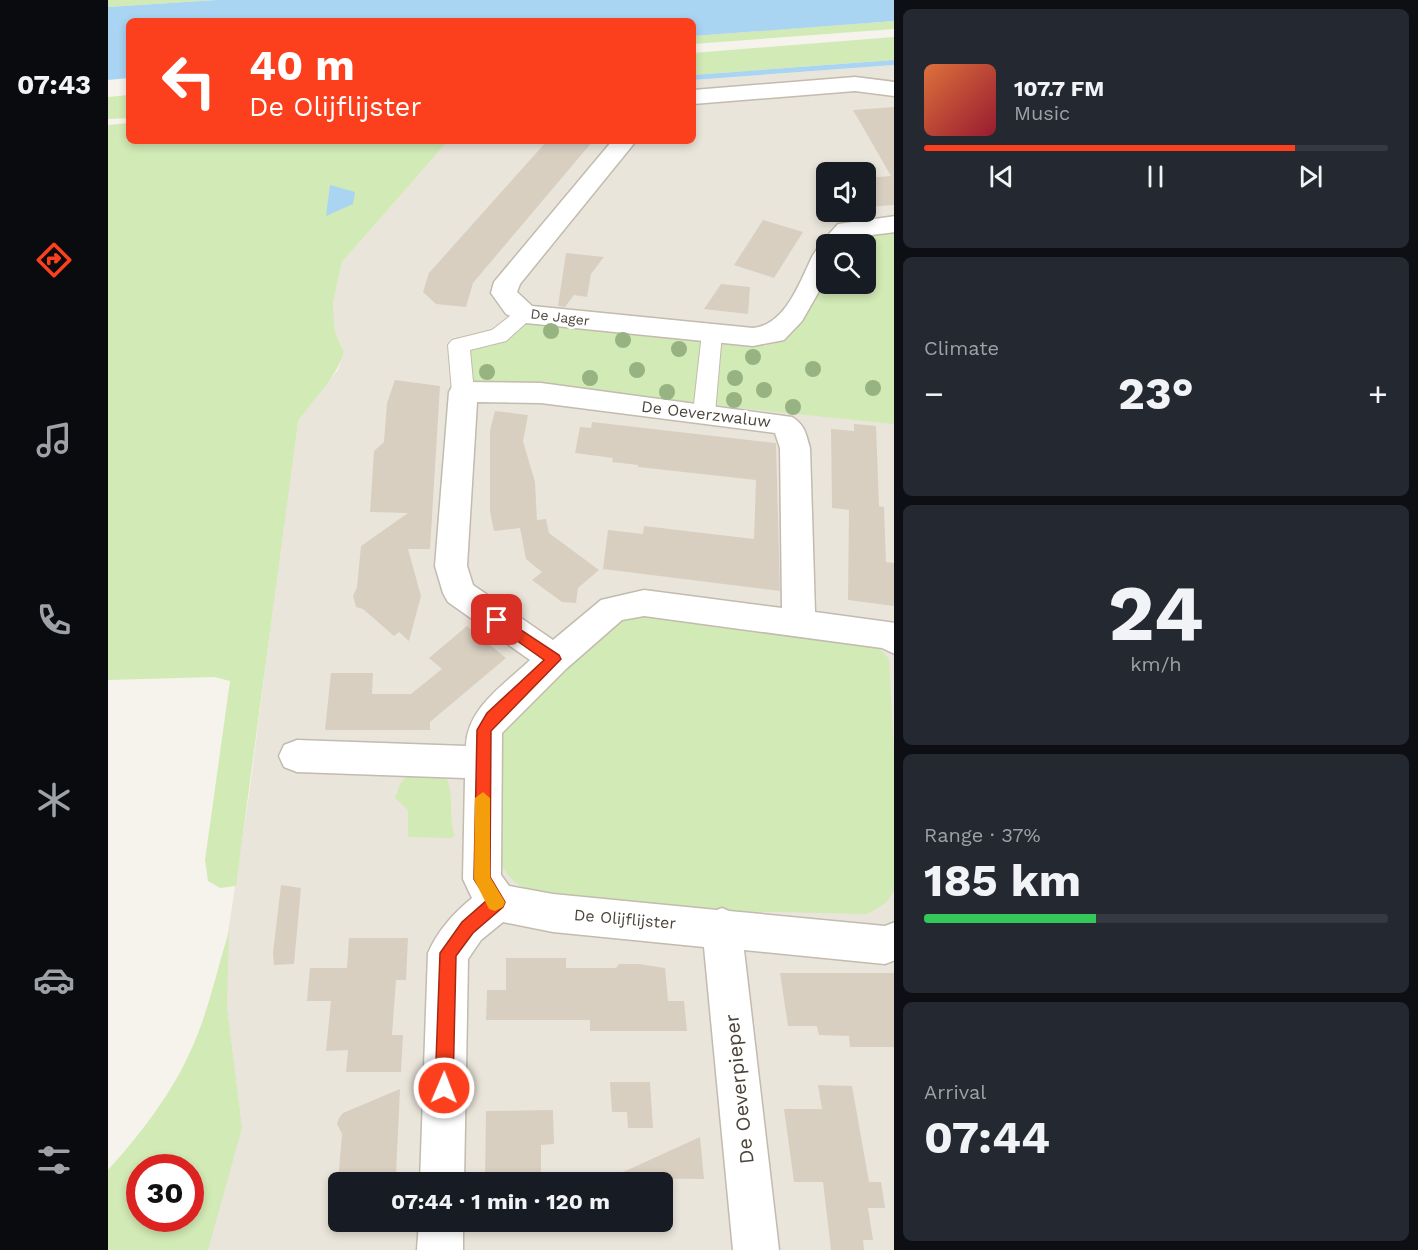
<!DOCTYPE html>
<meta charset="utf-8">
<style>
:root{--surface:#171b24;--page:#242831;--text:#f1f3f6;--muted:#9ea1a6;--line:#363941;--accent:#fc3f1d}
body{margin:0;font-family:"Work Sans",sans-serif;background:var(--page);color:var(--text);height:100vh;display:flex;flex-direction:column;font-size:22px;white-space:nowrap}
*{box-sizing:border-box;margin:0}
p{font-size:20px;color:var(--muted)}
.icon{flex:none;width:33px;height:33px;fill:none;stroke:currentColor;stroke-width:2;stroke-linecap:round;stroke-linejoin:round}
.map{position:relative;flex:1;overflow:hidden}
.panel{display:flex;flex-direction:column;gap:9px;padding:9px;background:#0d0f14;width:524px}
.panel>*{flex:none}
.banner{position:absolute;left:18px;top:18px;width:570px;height:126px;border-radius:9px;box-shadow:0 3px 9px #0003;background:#fc3f1d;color:#fff;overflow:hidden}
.controls{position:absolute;left:708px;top:162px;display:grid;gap:12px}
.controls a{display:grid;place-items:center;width:60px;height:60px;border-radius:9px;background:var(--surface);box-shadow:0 3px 9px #0003;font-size:30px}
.speed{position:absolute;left:18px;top:1154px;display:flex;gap:12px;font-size:30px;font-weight:700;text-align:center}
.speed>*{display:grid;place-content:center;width:78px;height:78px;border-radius:50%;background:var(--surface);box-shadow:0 3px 9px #0003;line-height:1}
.speed .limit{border:9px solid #d22;background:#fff;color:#111}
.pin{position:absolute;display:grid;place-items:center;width:51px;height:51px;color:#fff;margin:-26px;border-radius:12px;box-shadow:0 3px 9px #0006}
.me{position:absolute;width:66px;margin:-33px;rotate:1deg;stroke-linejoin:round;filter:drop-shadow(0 0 4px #0008)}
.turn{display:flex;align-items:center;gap:21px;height:126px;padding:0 24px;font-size:27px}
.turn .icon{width:78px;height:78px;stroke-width:2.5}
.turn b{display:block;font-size:42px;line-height:51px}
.big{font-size:45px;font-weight:700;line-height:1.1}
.panel .tile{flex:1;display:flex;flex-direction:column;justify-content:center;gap:9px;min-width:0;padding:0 21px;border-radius:9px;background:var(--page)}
.panel .dial{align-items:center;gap:0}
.dial b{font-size:78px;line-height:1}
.song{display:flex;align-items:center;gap:18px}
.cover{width:72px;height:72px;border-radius:9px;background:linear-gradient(135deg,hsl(20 70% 55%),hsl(350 70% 35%))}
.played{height:6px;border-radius:3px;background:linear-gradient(90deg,var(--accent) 80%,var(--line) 80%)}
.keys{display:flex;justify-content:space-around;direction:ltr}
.heat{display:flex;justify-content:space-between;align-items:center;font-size:33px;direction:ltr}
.charge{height:9px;border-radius:4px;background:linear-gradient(90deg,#34c759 37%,var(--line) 0)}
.trip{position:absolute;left:220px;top:1172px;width:345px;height:60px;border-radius:9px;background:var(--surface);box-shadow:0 3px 9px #0003;font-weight:700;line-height:60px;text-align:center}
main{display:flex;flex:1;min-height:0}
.dock{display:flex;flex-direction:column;width:108px;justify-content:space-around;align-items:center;background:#090b0e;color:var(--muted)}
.dock .icon{width:42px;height:42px}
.dock .on{color:var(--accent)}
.dock b{font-size:27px;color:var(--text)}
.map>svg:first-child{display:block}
.residential{fill:#eae5da;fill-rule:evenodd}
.green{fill:#d2eab5;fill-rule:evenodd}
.water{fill:#a9d4f2}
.building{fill:#d8cfc1}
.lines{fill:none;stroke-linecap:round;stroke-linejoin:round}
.pedestrian-casing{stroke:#c2bbae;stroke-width:2}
.minor-casing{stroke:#c2bbae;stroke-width:3}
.pedestrian{fill:#fff;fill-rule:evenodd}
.minor{fill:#fff;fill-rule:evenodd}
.tree{fill:#97b381}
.route{fill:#fc3f1d;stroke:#a42913;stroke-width:1.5}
.slow{fill:#f59e0b}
.labels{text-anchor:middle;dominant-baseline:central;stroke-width:5;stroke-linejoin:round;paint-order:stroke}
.far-street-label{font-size:14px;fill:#4b4439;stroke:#fff}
.street-label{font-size:16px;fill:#4b4439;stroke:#fff}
.near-street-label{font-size:20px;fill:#4b4439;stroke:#fff}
</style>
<main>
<nav class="dock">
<b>07:43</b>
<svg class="icon on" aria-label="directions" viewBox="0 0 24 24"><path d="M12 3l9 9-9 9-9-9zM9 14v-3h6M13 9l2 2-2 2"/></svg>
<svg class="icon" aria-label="music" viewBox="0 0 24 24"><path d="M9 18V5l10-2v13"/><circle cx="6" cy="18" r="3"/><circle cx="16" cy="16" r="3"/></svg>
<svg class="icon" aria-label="phone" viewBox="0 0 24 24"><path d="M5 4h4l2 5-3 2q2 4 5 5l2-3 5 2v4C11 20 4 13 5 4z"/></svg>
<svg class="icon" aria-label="climate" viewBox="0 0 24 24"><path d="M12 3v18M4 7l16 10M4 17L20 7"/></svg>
<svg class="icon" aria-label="car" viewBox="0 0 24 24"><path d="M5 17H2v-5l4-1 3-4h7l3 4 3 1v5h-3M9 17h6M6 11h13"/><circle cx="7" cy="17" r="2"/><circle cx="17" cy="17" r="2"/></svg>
<svg class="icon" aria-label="filters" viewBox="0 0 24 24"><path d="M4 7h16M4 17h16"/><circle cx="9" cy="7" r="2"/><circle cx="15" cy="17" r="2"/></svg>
</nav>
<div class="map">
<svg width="787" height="1250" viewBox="0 0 787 1250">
<rect width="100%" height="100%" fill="#f6f3ec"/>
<path class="residential" d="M 786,65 L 786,1250 L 90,1250 L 111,992 L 142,788 L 179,497 L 190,422 L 204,400 L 230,370 L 236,352 L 227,332 L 225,303 L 234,262 L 340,141 L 585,141 L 585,80 ZM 718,172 L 758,172 L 758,212 L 718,212 ZM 718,244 L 758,244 L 758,284 L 718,284 ZM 231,1182 L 555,1182 L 555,1221 L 231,1221 Z"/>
<path class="green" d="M 0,0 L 109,0 L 0,7 Z
M 786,21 L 786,29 L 585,44 L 585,36 Z
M 786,37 L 786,60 L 585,75 L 585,53 Z
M 21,95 L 21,118 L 0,119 L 0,97 Z
M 21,123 L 21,141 L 340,141 L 234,262 L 225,303 L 227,332 L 236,352 C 228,379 205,398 190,422 L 128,886 L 112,888 L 100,881 L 97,860 L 122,681 L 106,677 L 0,680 L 0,125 Z
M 786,229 L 786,424 L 427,387 L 362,387 L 359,351 L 384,346 L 419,322 L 657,346 L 674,341 L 684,333 L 718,274 L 718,284 L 758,284 L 758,244 L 737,244 C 749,231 770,232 786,229 Z
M 528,615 L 770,647 L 781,659 L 787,771 L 786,891 L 778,903 L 759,914 L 612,911 L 424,893 C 413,887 402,880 396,869 C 382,841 393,758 394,724 L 513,620 Z
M 300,774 L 338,776 C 346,796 341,815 346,835 L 344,838 L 300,837 L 300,810 L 287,798 L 292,784 Z
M 121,931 L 119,1008 L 134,1128 L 100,1250 L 0,1250 L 0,1170 C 32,1135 64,1093 83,1050 C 100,1013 109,970 121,931 ZM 32,1167 L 82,1167 L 82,1218 L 32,1218 Z"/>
<path class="water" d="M 109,0 L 786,0 L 787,21 L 585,36 L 585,21 L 21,21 L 21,78 L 0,80 L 0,7 Z
M 786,60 L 786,65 L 585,80 L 585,75 Z
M 222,185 L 247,192 L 245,204 L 218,216 Z"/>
<path class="building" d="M 786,107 L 786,205 L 758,207 L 758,178 L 783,176 L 745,110 Z
M 485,141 L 365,283 L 358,307 L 328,304 L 315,292 L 321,273 L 438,142 Z
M 655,220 L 695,232 L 666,278 L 626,265 Z
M 458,253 L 496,257 L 483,274 L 479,297 L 466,295 L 457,307 L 450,306 Z
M 613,284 L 642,287 L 640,314 L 596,309 Z
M 287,380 L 332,386 L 322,549 L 300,549 L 313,596 L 301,641 L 291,632 L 286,636 L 255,609 L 248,607 L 245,596 L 249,587 L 253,546 L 300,513 L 262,512 L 266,451 L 276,442 L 279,403 Z
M 387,411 L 420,415 L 415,441 L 427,482 L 429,520 L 438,519 L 441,533 L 491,570 L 470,588 L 468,603 L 454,602 L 424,580 L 434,572 L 418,559 L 412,528 L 386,531 L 382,512 L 382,430 Z
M 484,422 L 668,443 L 672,591 L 495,569 L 500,530 L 535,534 L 536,526 L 646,539 L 648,480 L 530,467 L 530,465 L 504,462 L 505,458 L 467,453 L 472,427 L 483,428 Z
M 746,424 L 768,426 L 771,506 L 776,507 L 778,562 L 786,563 L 786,606 L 740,600 L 741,510 L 724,508 L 723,429 L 746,431 Z
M 359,626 L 398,658 L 322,722 L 322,730 L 217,730 L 223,673 L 265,673 L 264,694 L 303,694 L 334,669 L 321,658 Z
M 173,885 L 193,888 L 186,964 L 166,965 L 165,953 Z
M 241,938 L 300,938 L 298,980 L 288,980 L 284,1035 L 295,1035 L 293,1072 L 238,1072 L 240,1050 L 218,1051 L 223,1001 L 199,1001 L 202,968 L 239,968 Z
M 398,958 L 458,958 L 458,968 L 508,968 L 511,964 L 531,964 L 557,968 L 560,1001 L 576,1001 L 579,1031 L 482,1031 L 482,1020 L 378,1020 L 379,990 L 398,990 Z
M 672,973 L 786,973 L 786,1047 L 742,1047 L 741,1036 L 711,1035 L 709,1026 L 680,1026 Z
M 502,1082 L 542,1082 L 545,1128 L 520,1128 L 519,1112 L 504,1112 Z
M 710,1085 L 744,1086 L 761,1182 L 773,1182 L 777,1208 L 760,1208 L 765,1240 L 755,1240 L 756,1250 L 723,1250 L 715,1182 L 686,1182 L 676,1109 L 714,1109 Z
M 292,1089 L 288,1174 L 266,1174 L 265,1182 L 230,1182 L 234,1134 L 229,1124 L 231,1118 L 235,1113 Z
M 445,1110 L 446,1144 L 433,1145 L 433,1179 L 377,1180 L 378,1111 Z
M 592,1137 L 596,1179 L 502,1178 Z"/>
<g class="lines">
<g class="pedestrian-casing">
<path id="pedestrian" d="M 418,307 L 425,309 L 428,314 L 398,341 L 362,350 L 366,392 L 363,397 L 355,400 L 347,397 L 344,392 L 340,345 L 344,340 L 384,330 L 411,309 Z
M 604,326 L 611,328 L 614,333 L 607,413 L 604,419 L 596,421 L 588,419 L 585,413 L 594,333 L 597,328 Z"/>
</g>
<g class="minor-casing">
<path id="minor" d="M 747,77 L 787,82 L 787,96 L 747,91 L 585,104 L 585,90 Z
M 504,141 L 528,141 L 412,284 L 409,292 L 424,306 L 645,328 C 678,325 692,281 705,255 L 709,249 L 715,248 L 712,244 L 730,224 L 787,216 L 787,232 L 747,237 L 739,244 L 718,244 L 718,279 L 694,321 L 676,340 L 645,346 L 418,323 L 398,314 L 383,293 L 386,282 Z
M 355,382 L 433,383 L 684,417 C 697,425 698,434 702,448 L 707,612 L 787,623 L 787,654 L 774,648 L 536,616 L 514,620 L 458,669 L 394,733 L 393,875 L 401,886 L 445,894 L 609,910 L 614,908 L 621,911 L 777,926 L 787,922 L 787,960 L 777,964 L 636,950 L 671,1250 L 625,1250 L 596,947 L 445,932 L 395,922 L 373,940 L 360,959 L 356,1182 L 312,1182 L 320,953 C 330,930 345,914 364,898 L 355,879 L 357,778 L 189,772 L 176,767 L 171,756 L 176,745 L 189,740 L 358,746 C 359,708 396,685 422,660 L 340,602 L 335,593 L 327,566 L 341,392 L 345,385 ZM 369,402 L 433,403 L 667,433 L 672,448 L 674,608 L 536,590 L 493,600 L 445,640 L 365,585 L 359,566 Z
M 311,1221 L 355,1221 L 355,1250 L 309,1250 Z"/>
</g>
<use href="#pedestrian" class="pedestrian"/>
<use href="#minor" class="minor"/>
</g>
<g class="tree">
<circle cx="443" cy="331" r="8"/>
<circle cx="515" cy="340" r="8"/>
<circle cx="571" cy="349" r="8"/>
<circle cx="645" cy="357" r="8"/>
<circle cx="705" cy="369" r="8"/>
<circle cx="529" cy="370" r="8"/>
<circle cx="379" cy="372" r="8"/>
<circle cx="482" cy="378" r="8"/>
<circle cx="627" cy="378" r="8"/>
<circle cx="765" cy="388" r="8"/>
<circle cx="656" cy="390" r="8"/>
<circle cx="559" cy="392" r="8"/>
<circle cx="626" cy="400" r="8"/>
<circle cx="685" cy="407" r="8"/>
</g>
<path class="route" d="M 389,614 L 451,655 L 453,659 L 383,731 L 382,877 L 397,902 L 395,907 L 365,933 L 348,956 L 345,1088 L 342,1094 L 336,1096 L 330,1094 L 327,1088 L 332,953 L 354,922 L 379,900 L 366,879 L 369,730 L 379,713 L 436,660 L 384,623 L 382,620 Z"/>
<path class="slow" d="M 375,792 L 382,798 L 382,877 L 397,902 L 395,907 L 387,911 L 381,909 L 366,879 L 367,798 Z"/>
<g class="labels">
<g class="far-street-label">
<text transform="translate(452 317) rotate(7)">De Jager</text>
</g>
<g class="street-label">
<text transform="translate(598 414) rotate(7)">De Oeverzwaluw</text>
<text transform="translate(517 919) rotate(5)">De Olijflijster</text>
</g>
<g class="near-street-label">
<text transform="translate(631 1089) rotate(-96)">De Oeverpieper</text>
</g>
</g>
</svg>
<div class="controls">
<a><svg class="icon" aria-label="sound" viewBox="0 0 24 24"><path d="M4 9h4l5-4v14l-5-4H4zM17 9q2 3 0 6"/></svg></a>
<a><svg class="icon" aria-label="search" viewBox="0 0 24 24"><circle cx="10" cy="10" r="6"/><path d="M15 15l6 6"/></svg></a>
</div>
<div class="speed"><div class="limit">30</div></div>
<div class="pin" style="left:389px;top:620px;background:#d93025"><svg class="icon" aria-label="arrive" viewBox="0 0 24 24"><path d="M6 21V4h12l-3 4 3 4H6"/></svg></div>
<svg class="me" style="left:336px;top:1088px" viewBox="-20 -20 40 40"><circle r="17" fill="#fc3f1d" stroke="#fff" stroke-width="3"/><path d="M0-11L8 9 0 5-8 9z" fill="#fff"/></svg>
<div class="trip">07:44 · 1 min · 120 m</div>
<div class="banner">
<div class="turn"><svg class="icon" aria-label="left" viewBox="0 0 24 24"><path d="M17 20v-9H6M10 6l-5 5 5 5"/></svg><div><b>40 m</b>De Olijflijster</div></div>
</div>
</div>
<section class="panel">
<div class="tile">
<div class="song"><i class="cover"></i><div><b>107.7 FM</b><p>Music</p></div></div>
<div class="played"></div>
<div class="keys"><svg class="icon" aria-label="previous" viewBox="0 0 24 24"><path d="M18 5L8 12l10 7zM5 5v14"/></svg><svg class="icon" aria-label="pause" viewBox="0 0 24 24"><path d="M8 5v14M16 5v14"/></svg><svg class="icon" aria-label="next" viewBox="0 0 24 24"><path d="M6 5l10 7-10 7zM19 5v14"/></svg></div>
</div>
<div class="tile"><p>Climate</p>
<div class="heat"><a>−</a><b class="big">23°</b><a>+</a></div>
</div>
<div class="tile dial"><b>24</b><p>km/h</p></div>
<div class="tile"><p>Range · 37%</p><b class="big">185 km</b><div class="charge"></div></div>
<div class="tile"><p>Arrival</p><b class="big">07:44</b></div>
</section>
</main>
